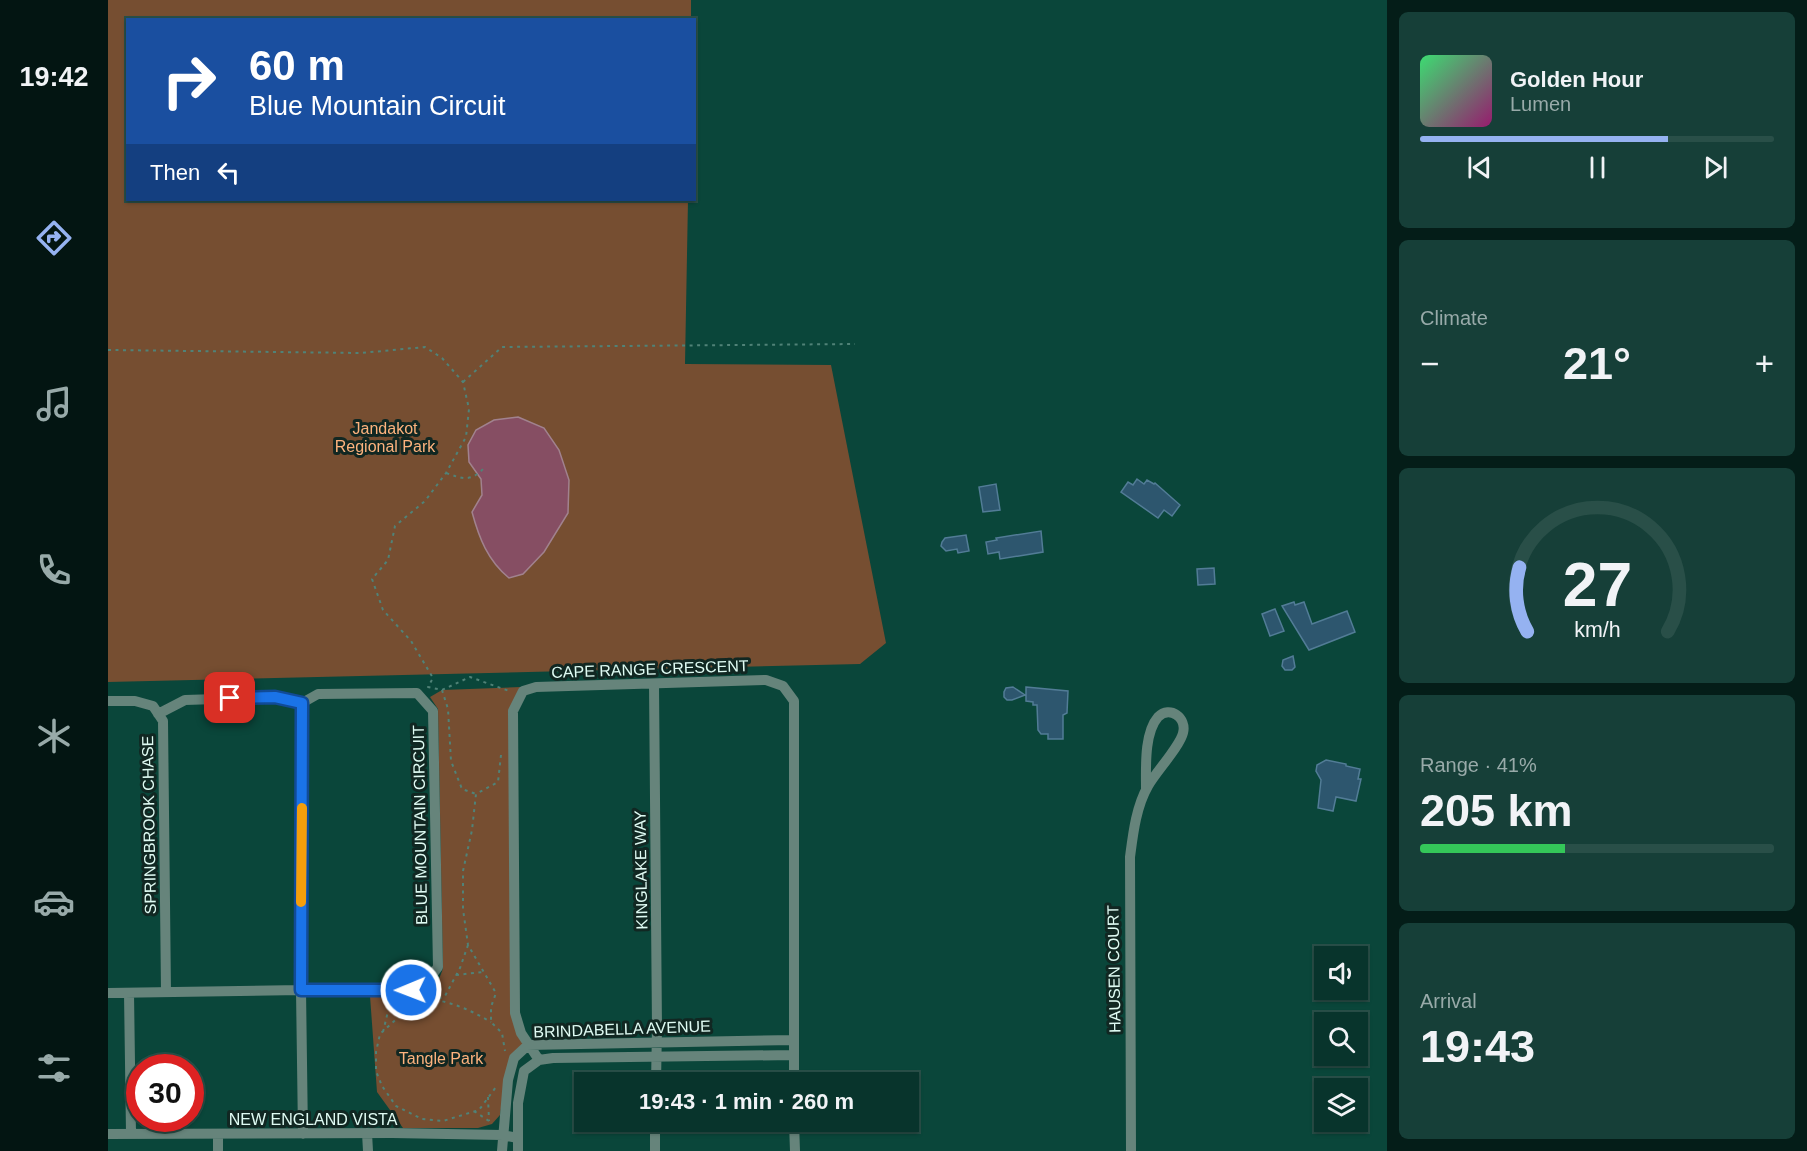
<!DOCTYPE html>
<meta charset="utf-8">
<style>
:root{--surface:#08342c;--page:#163f38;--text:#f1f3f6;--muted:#98aaa9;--line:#294f48;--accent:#95b2f1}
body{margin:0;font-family:Helvetica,sans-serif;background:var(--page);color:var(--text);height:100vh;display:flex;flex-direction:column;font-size:22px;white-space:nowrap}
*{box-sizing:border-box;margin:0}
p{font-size:20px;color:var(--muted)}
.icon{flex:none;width:33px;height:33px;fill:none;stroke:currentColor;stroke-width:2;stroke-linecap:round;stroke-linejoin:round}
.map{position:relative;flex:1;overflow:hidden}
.side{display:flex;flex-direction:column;gap:12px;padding:12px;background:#041d18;width:420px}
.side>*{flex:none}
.guide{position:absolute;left:18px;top:18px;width:570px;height:183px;border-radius:0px;box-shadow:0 2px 4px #0004,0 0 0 2px var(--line);background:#1a4fa0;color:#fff;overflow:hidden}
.controls{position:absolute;left:1206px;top:946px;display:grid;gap:12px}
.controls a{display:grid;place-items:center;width:54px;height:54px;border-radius:0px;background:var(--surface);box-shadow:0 2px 4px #0004,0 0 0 2px var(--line);font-size:30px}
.speed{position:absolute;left:18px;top:1054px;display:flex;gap:12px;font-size:30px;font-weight:700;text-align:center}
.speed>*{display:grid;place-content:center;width:78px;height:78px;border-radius:50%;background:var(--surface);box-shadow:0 2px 4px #0004,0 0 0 2px var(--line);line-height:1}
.speed .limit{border:9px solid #d22;background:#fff;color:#111}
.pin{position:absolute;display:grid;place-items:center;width:51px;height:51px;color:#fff;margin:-26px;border-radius:12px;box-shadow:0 3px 9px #0006}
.me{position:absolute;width:66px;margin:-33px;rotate:269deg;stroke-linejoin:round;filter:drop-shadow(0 0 4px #0008)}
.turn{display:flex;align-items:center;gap:21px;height:126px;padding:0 24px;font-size:27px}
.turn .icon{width:78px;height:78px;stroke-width:2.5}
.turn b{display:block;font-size:42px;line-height:51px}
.then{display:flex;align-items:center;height:57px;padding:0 24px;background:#0003;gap:12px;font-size:22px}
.big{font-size:45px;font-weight:700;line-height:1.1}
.side .tile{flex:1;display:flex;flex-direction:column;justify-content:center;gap:9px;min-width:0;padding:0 21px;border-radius:9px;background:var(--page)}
.side .dial{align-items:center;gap:0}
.dial svg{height:156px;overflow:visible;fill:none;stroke:var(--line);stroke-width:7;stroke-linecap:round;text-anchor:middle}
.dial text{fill:var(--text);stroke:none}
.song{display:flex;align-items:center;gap:18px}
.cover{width:72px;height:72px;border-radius:9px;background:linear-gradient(135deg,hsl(140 70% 55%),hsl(320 70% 35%))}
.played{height:6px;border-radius:3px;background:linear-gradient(90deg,var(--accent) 70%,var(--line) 70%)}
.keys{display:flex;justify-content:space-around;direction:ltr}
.heat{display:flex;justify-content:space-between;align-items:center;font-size:33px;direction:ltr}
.charge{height:9px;border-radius:4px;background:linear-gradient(90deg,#34c759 41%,var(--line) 0)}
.trip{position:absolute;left:466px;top:1072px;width:345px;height:60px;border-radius:0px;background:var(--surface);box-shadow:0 2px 4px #0004,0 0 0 2px var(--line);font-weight:700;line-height:60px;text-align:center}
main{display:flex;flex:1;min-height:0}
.tab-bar{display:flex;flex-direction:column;width:108px;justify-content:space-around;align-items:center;background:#031512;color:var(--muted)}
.tab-bar .icon{width:42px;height:42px}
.tab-bar .current{color:var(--accent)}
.tab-bar b{font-size:27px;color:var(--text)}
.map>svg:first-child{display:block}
.green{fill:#764e31}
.water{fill:#864e63;stroke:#a1828e;stroke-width:1.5}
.building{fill:#2d566e;stroke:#527c96;stroke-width:1.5}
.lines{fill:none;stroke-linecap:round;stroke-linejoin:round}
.path{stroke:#508277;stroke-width:2;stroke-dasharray:3 4.5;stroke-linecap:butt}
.minor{stroke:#66847b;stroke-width:10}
.route-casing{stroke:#114b97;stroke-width:15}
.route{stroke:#1a73e8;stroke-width:10}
.slow{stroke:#f59e0b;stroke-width:10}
.labels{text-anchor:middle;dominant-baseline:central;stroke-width:6;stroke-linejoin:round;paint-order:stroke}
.park-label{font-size:16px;fill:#fdb37e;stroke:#112722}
.street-label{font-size:16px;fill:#dffbf3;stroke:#112722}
</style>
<main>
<nav class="tab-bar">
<b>19:42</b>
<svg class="icon current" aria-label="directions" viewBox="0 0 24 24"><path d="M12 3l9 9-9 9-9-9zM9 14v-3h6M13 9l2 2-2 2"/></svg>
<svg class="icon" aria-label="music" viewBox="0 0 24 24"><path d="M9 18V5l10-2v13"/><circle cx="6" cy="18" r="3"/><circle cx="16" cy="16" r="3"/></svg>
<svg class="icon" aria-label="phone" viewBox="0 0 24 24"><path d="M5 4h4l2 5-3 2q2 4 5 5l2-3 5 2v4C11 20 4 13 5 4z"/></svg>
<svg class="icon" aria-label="climate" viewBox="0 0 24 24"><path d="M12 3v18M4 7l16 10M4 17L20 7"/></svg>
<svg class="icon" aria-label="car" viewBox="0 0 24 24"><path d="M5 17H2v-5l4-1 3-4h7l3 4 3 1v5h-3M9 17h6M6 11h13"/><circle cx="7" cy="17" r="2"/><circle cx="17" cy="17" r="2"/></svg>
<svg class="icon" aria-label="filters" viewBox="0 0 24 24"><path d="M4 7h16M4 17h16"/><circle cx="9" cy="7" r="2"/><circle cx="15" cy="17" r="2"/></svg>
</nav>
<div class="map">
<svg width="1279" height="1151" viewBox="0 0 1279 1151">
<rect width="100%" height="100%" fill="#0a463a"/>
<path class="green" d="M 0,0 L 583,0 L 583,20 L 20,20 L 20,200 L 580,200 L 577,364 L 723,365 L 778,643 L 752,664 L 0,682 Z
M 413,687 L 402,710 L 404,1015 L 416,1044 L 397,1081 L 392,1115 L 384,1124 L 370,1128 L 295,1128 L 269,1092 L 262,996 C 276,995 314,998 324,989 C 329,984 333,975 335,968 L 330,709 L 322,697 L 334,690 Z"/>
<path class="water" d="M 410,417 L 436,428 L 451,450 L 461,480 L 460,513 L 436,552 L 415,574 L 401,578 C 380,561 371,538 364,512 L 374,495 L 373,479 L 361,462 L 360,445 L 368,430 L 386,420 Z"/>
<path class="building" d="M 1029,479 L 1036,484 L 1039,480 L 1046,484 L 1047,483 L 1072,505 L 1064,516 L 1056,510 L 1050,518 L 1013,492 L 1020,482 L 1025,485 Z
M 888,484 L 892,510 L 875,512 L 871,487 Z
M 933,531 L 935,552 L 892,559 L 891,552 L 880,554 L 878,542 L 889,540 L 888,538 Z
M 858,535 L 861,551 L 850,553 L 849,549 L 838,551 L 833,546 L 834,542 L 837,538 Z
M 1106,568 L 1107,584 L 1090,585 L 1089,569 Z
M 1186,602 L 1187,605 L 1196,602 L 1204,624 L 1239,611 L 1247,632 L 1201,650 L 1174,606 Z
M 1167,609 L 1176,631 L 1162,636 L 1154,614 Z
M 1185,656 L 1187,667 L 1184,670 L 1177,670 L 1174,666 L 1175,660 Z
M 905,687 L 917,695 L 904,700 L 899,700 L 896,697 L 896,692 L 898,688 Z
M 918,687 L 960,691 L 959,713 L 955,715 L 955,739 L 940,739 L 940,734 L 933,734 L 930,730 L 929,705 L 925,705 L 925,702 L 918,701 Z
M 1218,760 L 1238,764 L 1238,766 L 1252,769 L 1250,779 L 1253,779 L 1248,801 L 1228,797 L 1225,811 L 1210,808 L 1213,780 L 1208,771 L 1209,765 Z"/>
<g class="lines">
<path class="path" d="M 0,350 L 253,353 L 317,347 L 334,358 L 355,382 L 361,409 L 358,437 L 338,473 L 317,501 L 287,526 L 280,560 L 264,579 L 275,610 L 303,641 L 325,678 L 320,687 L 334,690 L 362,677 L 401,691 L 401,693
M 355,382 L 394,347 L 747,344
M 338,473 C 355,479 363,482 376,468
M 334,690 L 340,709 L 343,761 L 354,789 L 368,794
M 393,755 L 390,782 L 368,794 L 364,830 L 355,871 L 355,909 L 360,945 L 388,993 L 383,1007 L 383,1022 L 394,1033 L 397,1051
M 360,945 L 352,968 L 337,996 L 295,1013 L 272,1034 L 268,1052 L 268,1071 L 274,1086 L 288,1106 L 314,1119 L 335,1121 L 371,1110 L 388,1087
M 348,975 L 375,972
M 327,1000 C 347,1003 366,1012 383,1022
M 283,1004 L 295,1013
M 275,1032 L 282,1003
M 380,1097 L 381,1121
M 366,1111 L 381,1121"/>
<path class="minor" d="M 546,684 L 549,1028 L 548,1083
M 0,701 L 27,701 L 45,706 L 55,721 L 58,992
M 50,714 L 77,700 L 167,697 L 194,703
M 0,993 L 193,990 L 303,990 L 319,982 L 330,967 L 325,711 L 309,693 L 210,694 L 194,703 L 193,990 L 195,1134
M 21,993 L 23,1133
M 431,1060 L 413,1033 L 407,1013 L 405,711 L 415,691 L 428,687 L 658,680 L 675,686 L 686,701 L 686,1083
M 686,1122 L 687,1151
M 259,1133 L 260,1151
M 0,1134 L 284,1133 L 394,1135 L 410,1138
M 110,1134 L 110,1151
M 394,1151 L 400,1080 L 406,1058 L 420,1045 L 686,1040
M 410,1151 L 410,1103 L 416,1071 L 431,1060 L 445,1058 L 685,1055
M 547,1151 L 547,1122
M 1023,1151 L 1022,857 C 1025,834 1028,807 1040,786 C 1048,772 1072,746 1075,733 C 1079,718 1062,705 1050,717 C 1036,733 1038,768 1038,789"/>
</g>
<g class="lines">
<g class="route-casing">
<path id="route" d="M 122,698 L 167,697 L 194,703 L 193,990 L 303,990"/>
</g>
<use href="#route" class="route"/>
<path class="slow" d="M 193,902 L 194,808"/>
</g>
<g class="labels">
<g class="park-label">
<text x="277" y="428">Jandakot<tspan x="277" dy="18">Regional Park</tspan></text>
<text x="333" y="1058">Tangle Park</text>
</g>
<g class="street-label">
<text transform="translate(542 669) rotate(-2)">CAPE RANGE CRESCENT</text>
<text transform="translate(41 825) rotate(-91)">SPRINGBROOK CHASE</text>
<text transform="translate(312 825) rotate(-91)">BLUE MOUNTAIN CIRCUIT</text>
<text transform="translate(533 870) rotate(-91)">KINGLAKE WAY</text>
<text transform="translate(1006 969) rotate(-91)">HAUSEN COURT</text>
<text transform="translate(514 1029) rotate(-2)">BRINDABELLA AVENUE</text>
<text x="205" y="1119">NEW ENGLAND VISTA</text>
</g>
</g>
</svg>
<div class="controls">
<a><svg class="icon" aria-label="sound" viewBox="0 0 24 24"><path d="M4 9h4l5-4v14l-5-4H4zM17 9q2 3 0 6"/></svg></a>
<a><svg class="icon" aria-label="search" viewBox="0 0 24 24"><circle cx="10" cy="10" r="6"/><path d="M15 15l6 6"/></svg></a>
<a><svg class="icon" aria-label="layers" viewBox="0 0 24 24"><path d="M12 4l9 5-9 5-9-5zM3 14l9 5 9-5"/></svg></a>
</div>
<div class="speed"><div class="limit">30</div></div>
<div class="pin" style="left:122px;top:698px;background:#d93025"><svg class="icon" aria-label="arrive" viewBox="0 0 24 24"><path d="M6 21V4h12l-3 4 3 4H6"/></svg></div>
<svg class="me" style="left:303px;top:990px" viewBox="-20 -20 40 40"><circle r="17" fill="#1a73e8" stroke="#fff" stroke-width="3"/><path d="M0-11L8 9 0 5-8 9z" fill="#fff"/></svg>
<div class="trip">19:43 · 1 min · 260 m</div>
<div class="guide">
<div class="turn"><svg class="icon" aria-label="right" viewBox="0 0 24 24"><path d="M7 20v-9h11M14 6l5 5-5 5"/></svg><div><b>60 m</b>Blue Mountain Circuit</div></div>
<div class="then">Then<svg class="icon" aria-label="left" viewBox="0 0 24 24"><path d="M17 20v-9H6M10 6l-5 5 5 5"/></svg></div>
</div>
</div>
<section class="side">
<div class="tile">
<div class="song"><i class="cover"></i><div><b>Golden Hour</b><p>Lumen</p></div></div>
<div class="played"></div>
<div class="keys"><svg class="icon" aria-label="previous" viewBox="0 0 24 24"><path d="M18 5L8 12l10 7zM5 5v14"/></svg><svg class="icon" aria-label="pause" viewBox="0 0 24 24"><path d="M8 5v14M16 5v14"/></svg><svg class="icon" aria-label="next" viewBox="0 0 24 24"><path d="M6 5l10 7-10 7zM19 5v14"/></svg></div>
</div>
<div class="tile"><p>Climate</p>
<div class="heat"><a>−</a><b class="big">21°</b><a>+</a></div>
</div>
<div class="tile dial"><svg viewBox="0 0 100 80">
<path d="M14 69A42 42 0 1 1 86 69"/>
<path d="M14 69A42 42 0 0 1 10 36" stroke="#95b2f1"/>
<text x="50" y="56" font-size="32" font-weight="700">27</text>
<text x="50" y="72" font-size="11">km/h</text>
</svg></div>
<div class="tile"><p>Range · 41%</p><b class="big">205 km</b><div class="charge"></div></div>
<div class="tile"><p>Arrival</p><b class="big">19:43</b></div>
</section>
</main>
